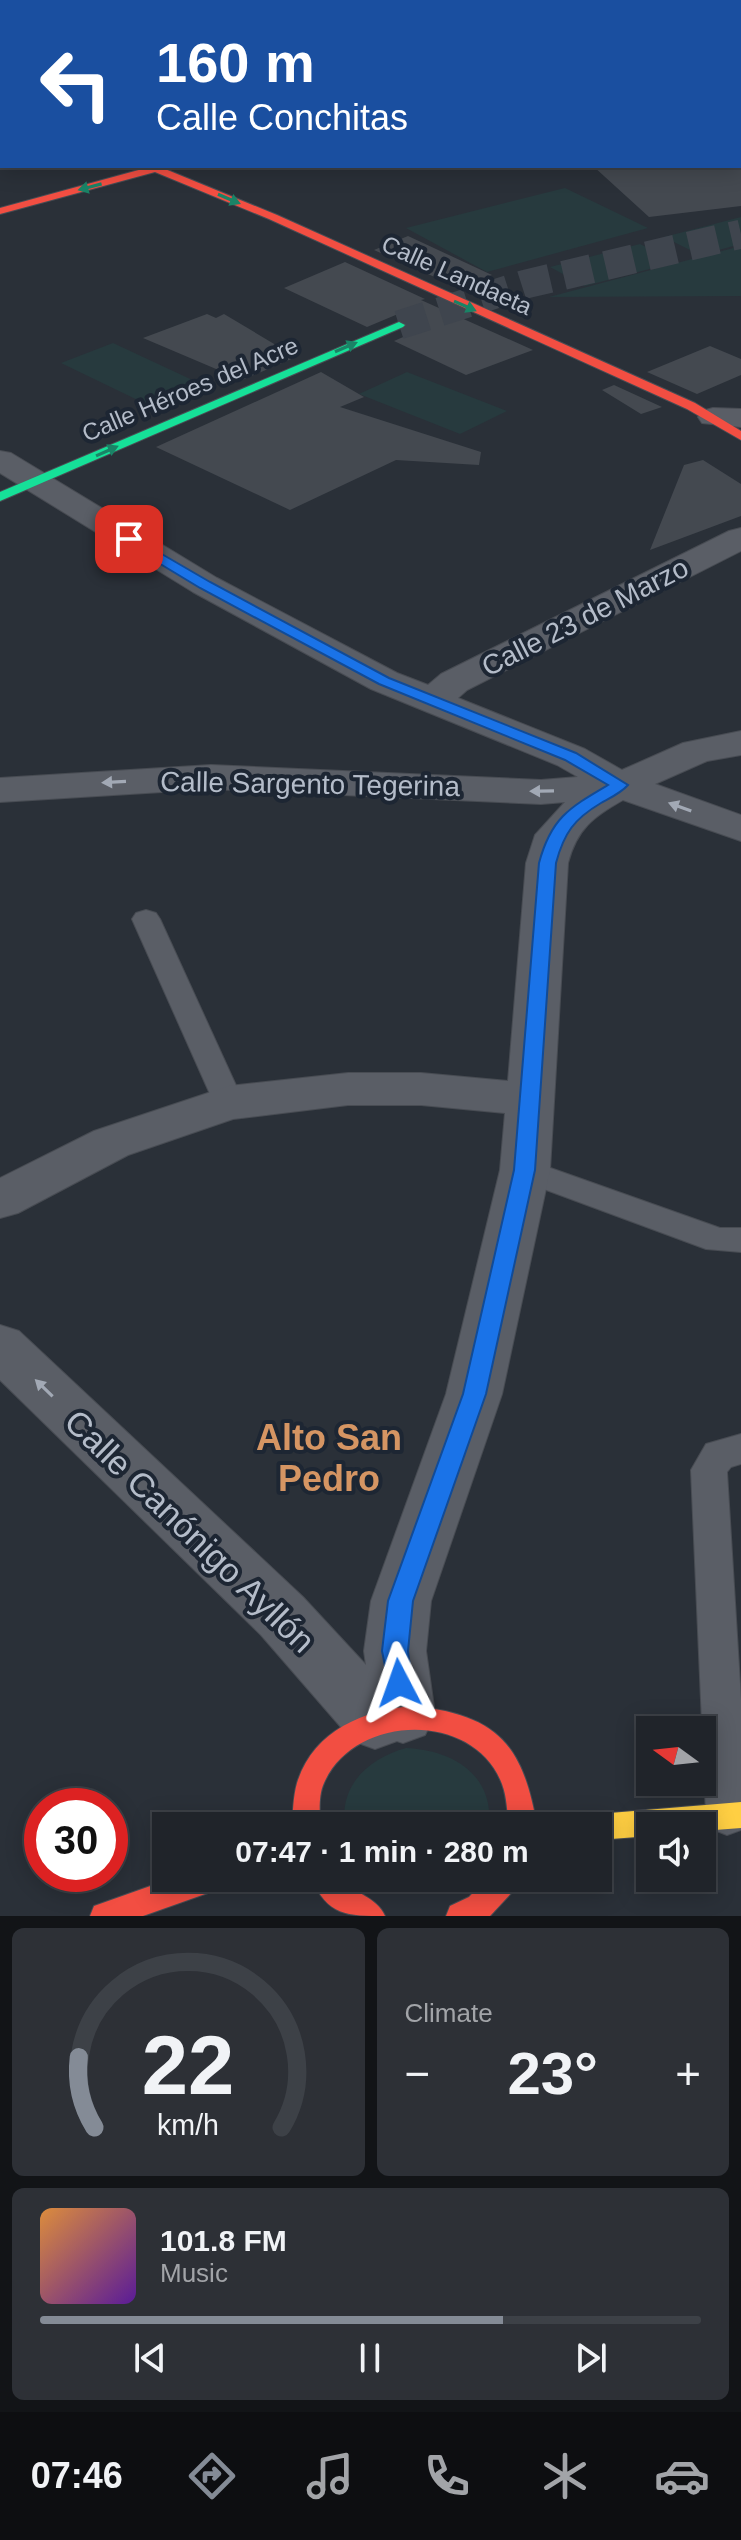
<!DOCTYPE html>
<meta charset="utf-8">
<style>
:root{--surface:#20242a;--page:#2d3036;--text:#f1f3f6;--muted:#a2a4a8;--line:#3d4147;--accent:#848b96}
body{margin:0;font-family:Arial,sans-serif;background:var(--page);color:var(--text);height:100vh;display:flex;flex-direction:column;font-size:30px;white-space:nowrap}
*{box-sizing:border-box;margin:0}
p{font-size:26px;color:var(--muted)}
.icon{flex:none;width:44px;height:44px;fill:none;stroke:currentColor;stroke-width:2;stroke-linecap:round;stroke-linejoin:round}
.map{position:relative;height:1916px;overflow:hidden}
.panel{display:flex;flex-direction:column;gap:12px;padding:12px;background:#121417;flex:1}
.panel>*{flex:none}
.top-card{position:absolute;left:0px;top:0px;width:742px;height:168px;box-shadow:0 4px 20px #0003,0 0 0 2px var(--line);background:#1a4fa0;color:#fff;overflow:hidden}
.needle{width:52px;rotate:285deg}
.tools{position:absolute;left:636px;top:1716px;display:grid;gap:16px}
.tools a{display:grid;place-items:center;width:80px;height:80px;border-radius:0px;background:var(--surface);box-shadow:0 4px 20px #0003,0 0 0 2px var(--line);font-size:40px}
.speed{position:absolute;left:24px;top:1788px;display:flex;gap:16px;font-size:40px;font-weight:700;text-align:center}
.speed>*{display:grid;place-content:center;width:104px;height:104px;border-radius:50%;background:var(--surface);box-shadow:0 4px 20px #0003,0 0 0 2px var(--line);line-height:1}
.speed .limit{border:12px solid #d22;background:#fff;color:#111}
.pin{position:absolute;display:grid;place-items:center;width:68px;height:68px;color:#fff;margin:-34px;border-radius:16px;box-shadow:0 4px 12px #0006}
.me{position:absolute;width:88px;margin:-44px;rotate:356deg;stroke-linejoin:round;filter:drop-shadow(0 0 6px #0008)}
.turn{display:flex;align-items:center;gap:28px;height:168px;padding:0 24px;font-size:36px}
.turn .icon{width:104px;height:104px;stroke-width:2.5}
.turn b{display:block;font-size:56px;line-height:68px}
.big{font-size:60px;font-weight:700;line-height:1.1}
.panel .tile{flex:1;display:flex;flex-direction:column;justify-content:center;gap:12px;min-width:0;padding:0 28px;border-radius:12px;background:var(--page)}
.panel .dial{align-items:center;gap:0}
.dial svg{height:208px;overflow:visible;fill:none;stroke:var(--line);stroke-width:7;stroke-linecap:round;text-anchor:middle}
.dial text{fill:var(--text);stroke:none}
.song{display:flex;align-items:center;gap:24px}
.cover{width:96px;height:96px;border-radius:12px;background:linear-gradient(135deg,hsl(30 70% 55%),hsl(270 70% 35%))}
.played{height:8px;border-radius:4px;background:linear-gradient(90deg,var(--accent) 70%,var(--line) 70%)}
.keys{display:flex;justify-content:space-around;direction:ltr}
.heat{display:flex;justify-content:space-between;align-items:center;font-size:44px;direction:ltr}
.panel .tiles{flex:1;display:grid;gap:12px;grid-template-columns:1fr 1fr}
.tile:last-child{grid-column:span 2}
.trip{position:absolute;left:152px;top:1812px;width:460px;height:80px;border-radius:0px;background:var(--surface);box-shadow:0 4px 20px #0003,0 0 0 2px var(--line);font-weight:700;line-height:80px;text-align:center}
.dock{display:flex;height:128px;justify-content:space-around;align-items:center;background:#0d0e11;color:var(--muted)}
.dock .icon{width:56px;height:56px}
.dock .active{color:var(--accent)}
.dock b{font-size:36px;color:var(--text)}
.map>svg:first-child{display:block}
.green{fill:#273a3e}
.building{fill:#444950}
.lines{fill:none;stroke-linecap:round;stroke-linejoin:round}
.secondary-tunnel{stroke:#3f454e;stroke-width:29;stroke-dasharray:29 14;stroke-linecap:butt}
.lane-casing{stroke:#484c53;stroke-width:2}
.street-casing{stroke:#484c53;stroke-width:2}
.fast-casing{stroke:#484c53;stroke-width:2}
.slow-casing{stroke:#484c53;stroke-width:2}
.jam-casing{stroke:#484c53;stroke-width:2}
.lane{fill:#5a5e66;fill-rule:evenodd}
.street{fill:#5a5e66;fill-rule:evenodd}
.fast{fill:#16e098;fill-rule:evenodd}
.slow{fill:#ffcf43;fill-rule:evenodd}
.jam{fill:#f24e42;fill-rule:evenodd}
.oneway{fill:#1a8366}
.oneway2{fill:#a2a9b5}
.route{fill:#1a73e8;stroke:#114b97;stroke-width:2}
.labels{text-anchor:middle;dominant-baseline:central;stroke-width:8;stroke-linejoin:round;paint-order:stroke}
.far-street-label{font-size:24px;fill:#b4bcc9;stroke:#1d2633}
.street-label{font-size:28px;fill:#b4bcc9;stroke:#1d2633}
.near-street-label{font-size:34px;fill:#b4bcc9;stroke:#1d2633}
.near-neighbourhood-label{font-size:36px;font-weight:bold;fill:#d59563;stroke:#1d2633}
</style>
<div class="map">
<svg width="741" height="1916" viewBox="0 0 741 1916">
<rect width="100%" height="100%" fill="#2a3038"/>
<path class="green" d="M 565,188 L 648,228 L 487,272 L 406,228 Z
M 741,217 L 741,244 L 700,255 L 664,237 Z
M 640,244 L 676,262 L 585,286 L 550,267 Z
M 741,246 L 741,296 L 549,297 Z
M 113,343 L 201,384 L 148,405 L 61,363 Z
M 407,372 L 507,411 L 460,434 L 359,394 Z
M 406,1748 C 452,1750 494,1774 489,1826 L 345,1826 C 339,1784 370,1758 406,1748 Z"/>
<path class="building" d="M 593,166 L 741,166 L 741,206 L 649,217 Z
M 408,236 L 492,275 L 457,287 L 374,250 Z
M 345,262 L 425,299 L 421,300 L 533,350 L 466,375 L 394,341 L 410,334 L 416,327 L 410,316 L 398,314 L 367,327 L 284,288 Z
M 207,314 L 216,318 L 224,314 L 296,357 L 242,380 L 143,338 Z
M 710,346 L 741,359 L 741,375 L 697,394 L 647,372 Z
M 321,372 L 364,397 L 340,407 L 481,452 L 479,465 L 396,460 L 290,510 L 156,447 Z
M 614,385 L 662,407 L 641,414 L 602,390 Z
M 703,460 L 741,484 L 741,516 L 650,550 L 684,465 Z"/>
<g class="lines">
<path class="secondary-tunnel" d="M 399,325 L 526,284 L 741,234"/>
<g class="lane-casing">
<path id="lane" d="M 146,910 L 156,913 L 160,919 L 244,1103 L 240,1110 L 229,1114 L 218,1110 L 214,1103 L 132,919 L 136,913 Z
M 525,1159 L 720,1228 L 741,1228 L 741,1252 L 706,1249 L 514,1178 L 509,1170 L 514,1162 Z
M 741,1434 L 741,1464 L 731,1467 L 727,1472 L 741,1700 L 741,1830 L 727,1835 L 712,1829 L 706,1815 L 691,1470 L 706,1444 Z"/>
</g>
<g class="street-casing">
<path id="street" d="M 740,94 L 741,94 L 741,108 L 740,108 Z
M 713,408 L 741,409 L 741,427 L 702,423 L 698,417 L 702,411 Z
M 0,451 L 11,453 L 217,578 L 397,673 L 428,685 L 441,674 L 729,531 L 741,528 L 741,551 L 467,690 L 458,698 L 585,749 L 622,770 L 683,743 L 741,731 L 741,755 L 707,761 L 655,784 L 741,815 L 741,841 L 623,800 C 593,817 577,829 568,863 L 550,1170 L 502,1394 L 431,1601 L 426,1651 L 435,1714 L 425,1735 L 403,1743 L 397,1741 L 375,1749 L 353,1741 L 261,1635 L 0,1380 L 0,1325 L 19,1331 L 303,1597 L 366,1665 L 364,1651 L 371,1601 L 446,1394 L 500,1170 L 505,1113 L 421,1105 L 348,1105 L 233,1119 L 128,1155 L 18,1213 L 0,1218 L 0,1178 L 94,1131 L 229,1086 L 348,1073 L 421,1073 L 508,1081 L 526,863 L 535,835 L 565,802 L 541,804 L 211,789 L 0,802 L 0,778 L 211,765 L 541,780 L 578,777 L 557,765 L 371,689 L 193,592 L 0,473 Z"/>
</g>
<g class="fast-casing">
<path id="fast" d="M 399,322 L 405,325 L 403,327 L 0,501 L 0,492 Z"/>
</g>
<g class="slow-casing">
<path id="slow" d="M 130,0 L 149,0 L 129,2 Z
M 0,123 L 2,124 L 2,130 L 0,129 Z
M 741,1802 L 741,1828 L 702,1831 L 702,1826 L 650,1826 L 650,1836 L 598,1840 L 598,1826 L 585,1826 L 588,1818 L 598,1814 Z"/>
</g>
<g class="jam-casing">
<path id="jam" d="M 475,0 L 486,0 L 488,2 L 477,2 Z
M 0,22 L 2,22 L 2,26 L 0,26 Z
M 740,37 L 741,37 L 741,43 L 740,43 Z
M 144,166 L 170,166 L 165,169 L 277,215 L 695,403 L 741,431 L 741,440 L 687,409 L 269,219 L 155,172 L 0,214 L 0,208 L 146,168 Z
M 413,1706 C 498,1715 523,1745 537,1826 L 509,1826 C 507,1812 507,1797 502,1784 C 474,1710 354,1714 324,1783 C 318,1796 320,1813 320,1826 L 292,1826 C 293,1812 293,1797 297,1783 C 313,1731 363,1710 413,1706 Z
M 173,1878 L 226,1878 L 222,1888 L 143,1916 L 90,1916 L 94,1906 Z
M 311,1878 L 342,1878 C 354,1894 377,1897 385,1916 C 347,1916 328,1916 311,1878 Z
M 487,1878 L 520,1878 L 516,1888 L 490,1916 L 446,1916 L 450,1906 L 469,1897 Z"/>
</g>
<use href="#lane" class="lane"/>
<use href="#street" class="street"/>
<use href="#fast" class="fast"/>
<use href="#slow" class="slow"/>
<use href="#jam" class="jam"/>
</g>
<defs><path id="oneway-solid" d="M-6-.8H1V-3.2L6.5 0L1 3.2V.8H-6Z" transform="scale(2)"/></defs>
<g class="oneway">
<use href="#oneway-solid" transform="translate(90 187) rotate(165)"/>
<use href="#oneway-solid" transform="translate(229 199) rotate(23)"/>
<use href="#oneway-solid" transform="translate(465 306) rotate(24)"/>
<use href="#oneway-solid" transform="translate(346 347) rotate(-23)"/>
<use href="#oneway-solid" transform="translate(107 451) rotate(-24)"/>
</g>
<g class="oneway2">
<use href="#oneway-solid" transform="translate(114 782) rotate(177)"/>
<use href="#oneway-solid" transform="translate(542 791) rotate(179)"/>
<use href="#oneway-solid" transform="translate(680 807) rotate(-160)"/>
<use href="#oneway-solid" transform="translate(44 1388) rotate(-136)"/>
</g>
<path class="route" d="M 129,535 L 210,582 L 389,678 L 576,753 L 628,785 C 621,793 610,798 601,803 C 574,819 564,833 556,863 L 535,1170 L 486,1394 L 413,1601 L 408,1651 L 412,1683 L 408,1691 L 399,1695 L 390,1691 L 382,1651 L 388,1601 L 463,1394 L 514,1170 L 539,863 C 551,818 569,808 608,785 L 565,760 L 379,684 L 200,588 L 124,542 L 122,539 Z"/>
<g class="labels">
<g class="far-street-label">
<text transform="translate(457 275) rotate(24)">Calle Landaeta</text>
<text transform="translate(190 389) rotate(-23)">Calle Héroes del Acre</text>
</g>
<g class="street-label">
<text transform="translate(585 617) rotate(-27)">Calle 23 de Marzo</text>
<text transform="translate(310 784) rotate(1)">Calle Sargento Tegerina</text>
</g>
<g class="near-street-label">
<text transform="translate(190 1531) rotate(44)">Calle Canónigo Ayllón</text>
</g>
<g class="near-neighbourhood-label">
<text x="329" y="1437">Alto San<tspan x="329" dy="41">Pedro</tspan></text>
</g>
</g>
</svg>
<div class="tools">
<a><svg class="needle" viewBox="-14 -14 28 28"><path d="M0-13l5 13h-10z" fill="#e53935"/><path d="M0 13l5-13h-10z" fill="#a2a4a8"/></svg></a>
<a><svg class="icon" aria-label="sound" viewBox="0 0 24 24"><path d="M4 9h4l5-4v14l-5-4H4zM17 9q2 3 0 6"/></svg></a>
</div>
<div class="speed"><div class="limit">30</div></div>
<div class="pin" style="left:129px;top:539px;background:#d93025"><svg class="icon" aria-label="arrive" viewBox="0 0 24 24"><path d="M6 21V4h12l-3 4 3 4H6"/></svg></div>
<svg class="me" style="left:399px;top:1683px" viewBox="-20 -20 40 40"><path d="M0-17L14 15 0 8-14 15z" fill="#1a73e8" stroke="#fff" stroke-width="4"/></svg>
<div class="trip">07:47 · 1 min · 280 m</div>
<div class="top-card">
<div class="turn"><svg class="icon" aria-label="left" viewBox="0 0 24 24"><path d="M17 20v-9H6M10 6l-5 5 5 5"/></svg><div><b>160 m</b>Calle Conchitas</div></div>
</div>
</div>
<section class="panel">
<div class="tiles">
<div class="tile dial"><svg viewBox="0 0 100 80">
<path d="M14 69A42 42 0 1 1 86 69"/>
<path d="M14 69A42 42 0 0 1 8 42" stroke="#848b96"/>
<text x="50" y="56" font-size="32" font-weight="700">22</text>
<text x="50" y="72" font-size="11">km/h</text>
</svg></div>
<div class="tile"><p>Climate</p>
<div class="heat"><a>−</a><b class="big">23°</b><a>+</a></div>
</div>
<div class="tile">
<div class="song"><i class="cover"></i><div><b>101.8 FM</b><p>Music</p></div></div>
<div class="played"></div>
<div class="keys"><svg class="icon" aria-label="previous" viewBox="0 0 24 24"><path d="M18 5L8 12l10 7zM5 5v14"/></svg><svg class="icon" aria-label="pause" viewBox="0 0 24 24"><path d="M8 5v14M16 5v14"/></svg><svg class="icon" aria-label="next" viewBox="0 0 24 24"><path d="M6 5l10 7-10 7zM19 5v14"/></svg></div>
</div>
</div>
</section>
<nav class="dock">
<b>07:46</b>
<svg class="icon active" aria-label="directions" viewBox="0 0 24 24"><path d="M12 3l9 9-9 9-9-9zM9 14v-3h6M13 9l2 2-2 2"/></svg>
<svg class="icon" aria-label="music" viewBox="0 0 24 24"><path d="M9 18V5l10-2v13"/><circle cx="6" cy="18" r="3"/><circle cx="16" cy="16" r="3"/></svg>
<svg class="icon" aria-label="phone" viewBox="0 0 24 24"><path d="M5 4h4l2 5-3 2q2 4 5 5l2-3 5 2v4C11 20 4 13 5 4z"/></svg>
<svg class="icon" aria-label="climate" viewBox="0 0 24 24"><path d="M12 3v18M4 7l16 10M4 17L20 7"/></svg>
<svg class="icon" aria-label="car" viewBox="0 0 24 24"><path d="M5 17H2v-5l4-1 3-4h7l3 4 3 1v5h-3M9 17h6M6 11h13"/><circle cx="7" cy="17" r="2"/><circle cx="17" cy="17" r="2"/></svg>
</nav>
